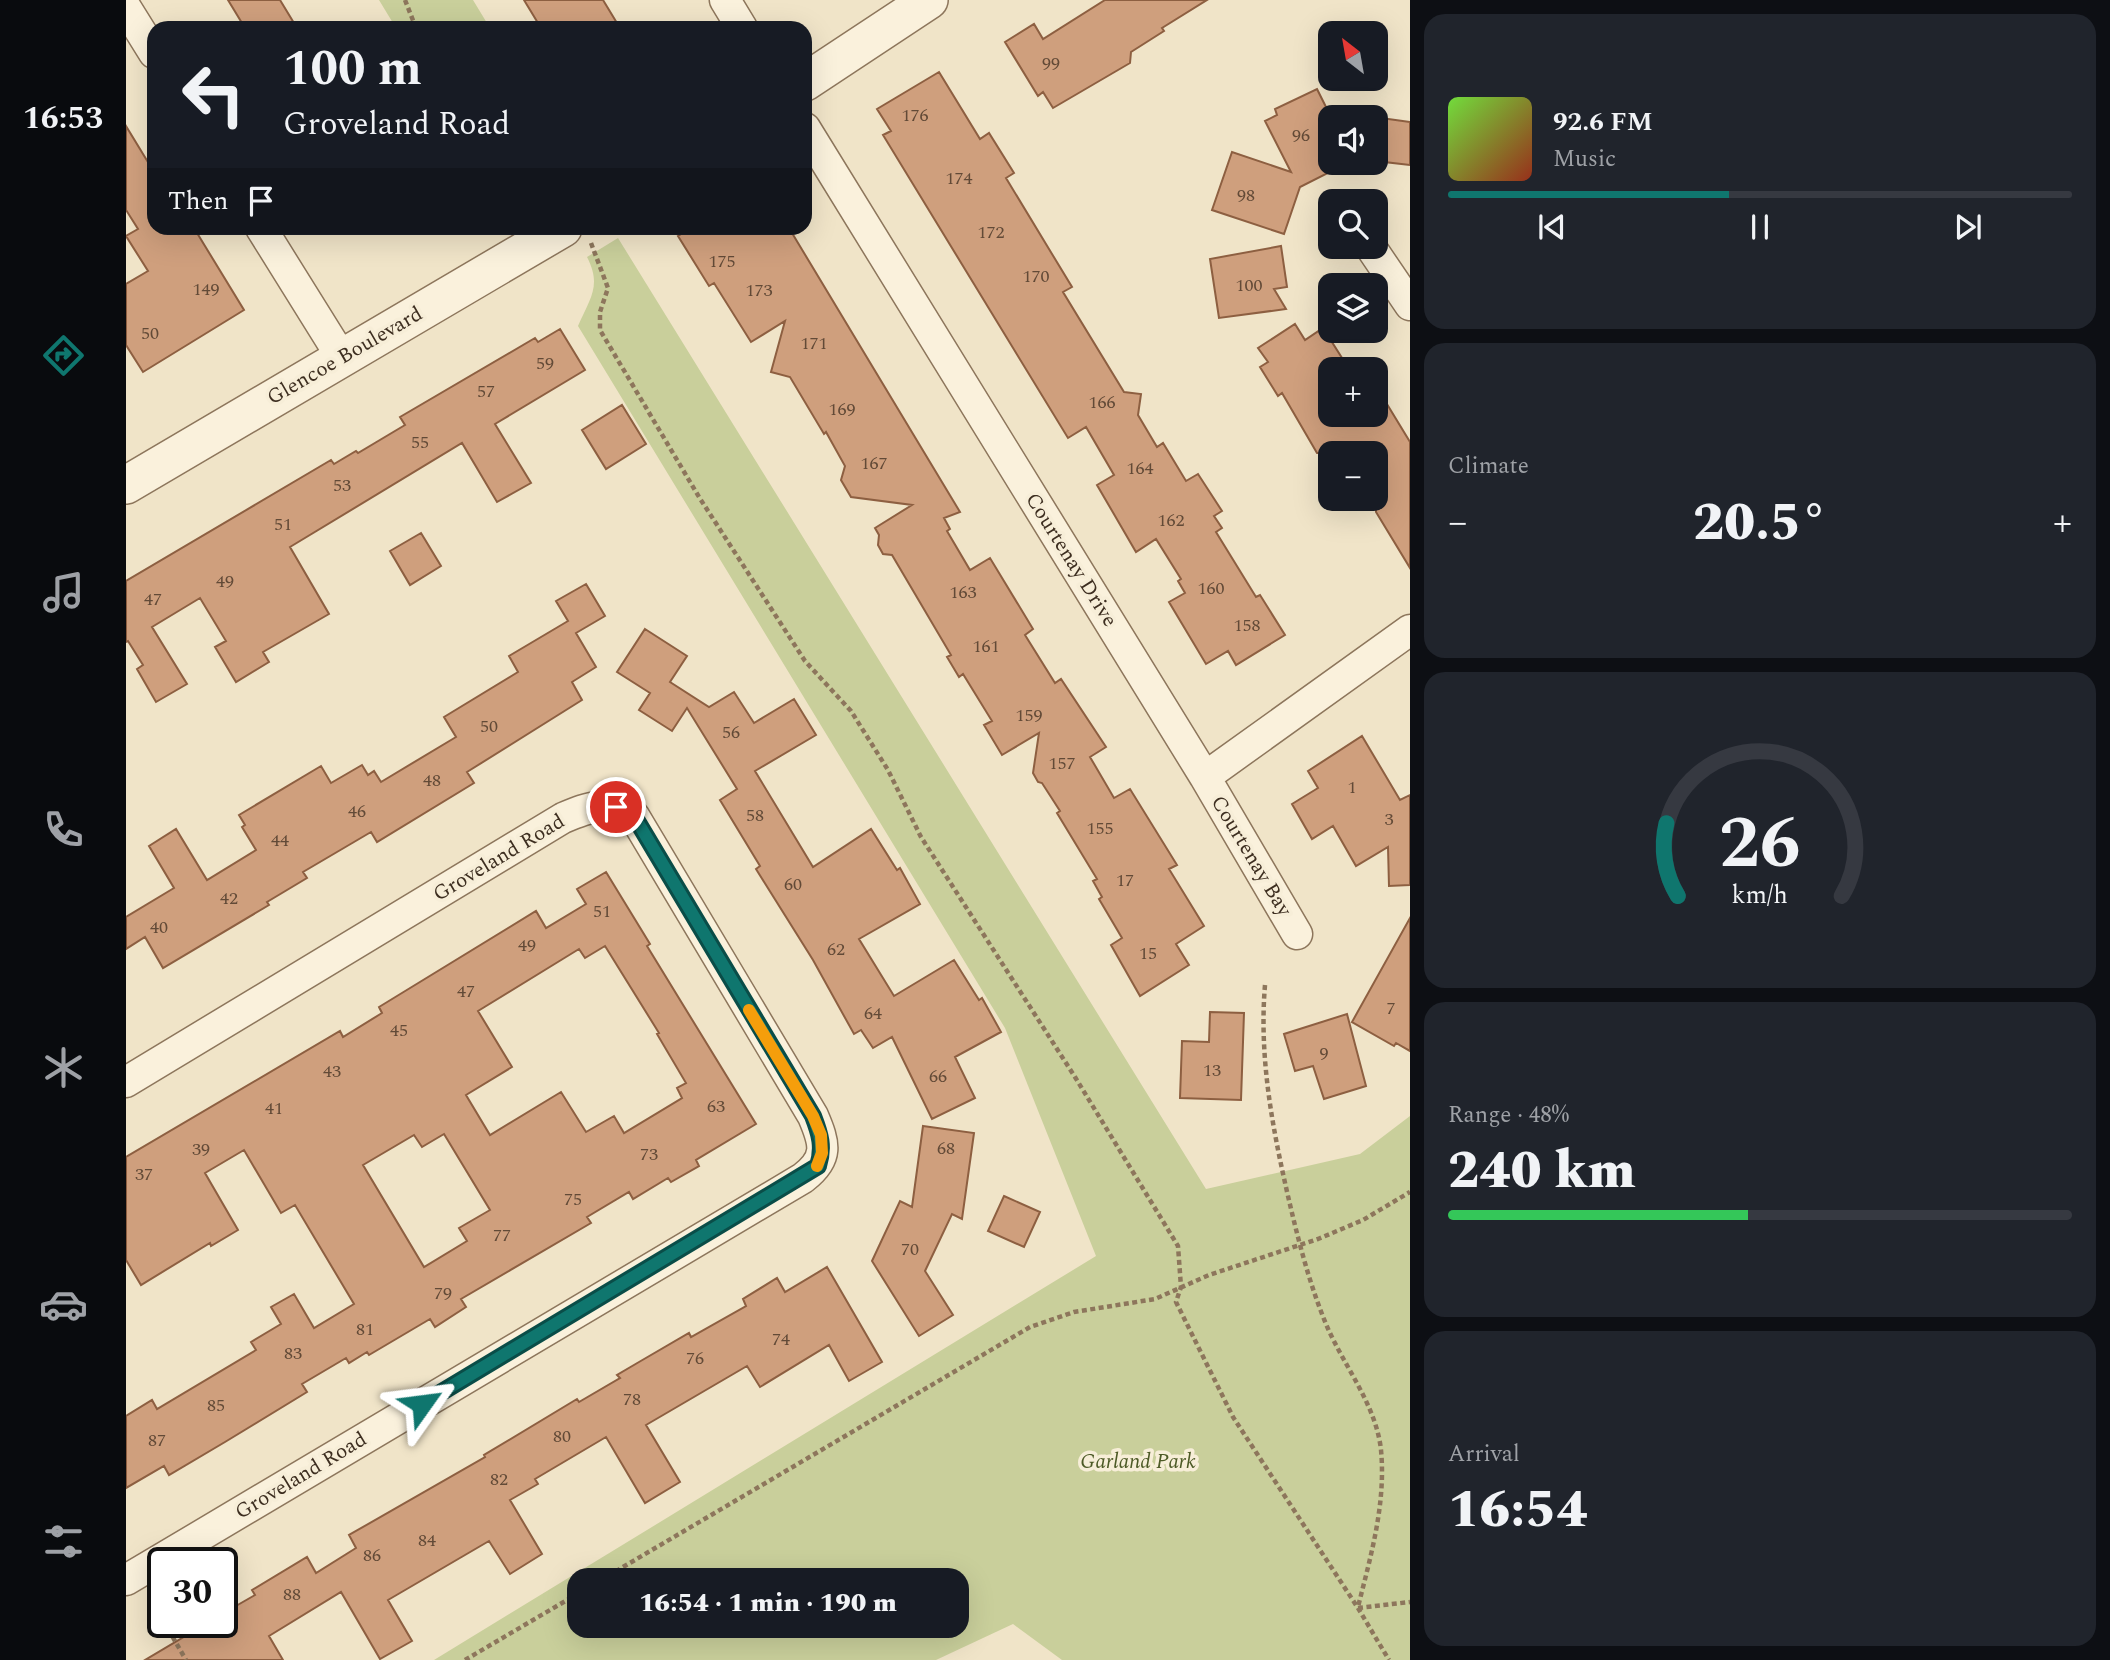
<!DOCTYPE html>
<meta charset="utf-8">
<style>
:root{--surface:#171b24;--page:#20242c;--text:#f1f3f6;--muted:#9ea1a6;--line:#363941;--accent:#0f766e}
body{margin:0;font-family:Spectral,serif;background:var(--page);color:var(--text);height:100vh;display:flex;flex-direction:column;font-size:26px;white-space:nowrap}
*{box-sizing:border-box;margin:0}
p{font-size:23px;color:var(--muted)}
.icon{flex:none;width:38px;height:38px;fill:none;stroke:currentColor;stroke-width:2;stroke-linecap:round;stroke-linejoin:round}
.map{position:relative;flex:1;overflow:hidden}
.panel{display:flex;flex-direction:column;gap:14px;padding:14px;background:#0d0f14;width:700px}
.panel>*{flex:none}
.hud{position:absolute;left:21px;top:21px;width:665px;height:214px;border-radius:21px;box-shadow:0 7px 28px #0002;background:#171b24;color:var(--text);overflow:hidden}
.needle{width:46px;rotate:329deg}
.buttons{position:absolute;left:1192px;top:21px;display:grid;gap:14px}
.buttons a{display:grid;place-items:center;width:70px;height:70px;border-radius:14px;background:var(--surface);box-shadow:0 7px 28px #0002;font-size:35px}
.speed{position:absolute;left:21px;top:1547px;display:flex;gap:14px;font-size:35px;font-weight:700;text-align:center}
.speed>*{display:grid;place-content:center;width:91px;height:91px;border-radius:50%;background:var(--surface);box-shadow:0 7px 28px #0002;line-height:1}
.speed .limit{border:4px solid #111;border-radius:10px;background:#fff;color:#111}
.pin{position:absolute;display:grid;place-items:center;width:60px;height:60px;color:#fff;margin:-30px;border:4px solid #fff;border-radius:50%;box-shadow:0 2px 7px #0007}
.me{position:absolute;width:77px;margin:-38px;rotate:59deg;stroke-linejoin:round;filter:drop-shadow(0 0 5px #0008)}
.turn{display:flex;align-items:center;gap:24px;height:147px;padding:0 21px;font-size:32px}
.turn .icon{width:91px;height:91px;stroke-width:2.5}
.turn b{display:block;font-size:49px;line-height:60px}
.then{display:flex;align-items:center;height:66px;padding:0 21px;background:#0003;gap:14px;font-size:26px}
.big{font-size:52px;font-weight:800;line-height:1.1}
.panel .tile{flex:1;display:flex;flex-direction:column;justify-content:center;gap:10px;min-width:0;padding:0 24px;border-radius:21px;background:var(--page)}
.panel .dial{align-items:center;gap:0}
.dial svg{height:182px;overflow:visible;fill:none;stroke:var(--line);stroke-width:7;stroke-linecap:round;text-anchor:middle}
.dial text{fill:var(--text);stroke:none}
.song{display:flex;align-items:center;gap:21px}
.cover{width:84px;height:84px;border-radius:10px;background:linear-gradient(135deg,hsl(100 70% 55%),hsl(10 70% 35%))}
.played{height:7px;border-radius:4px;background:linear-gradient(90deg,var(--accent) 45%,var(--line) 45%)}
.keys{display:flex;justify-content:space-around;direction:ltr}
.heat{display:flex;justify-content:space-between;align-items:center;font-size:38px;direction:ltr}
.charge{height:10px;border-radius:5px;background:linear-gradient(90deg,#34c759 48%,var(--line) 0)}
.trip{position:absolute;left:441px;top:1568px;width:402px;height:70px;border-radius:21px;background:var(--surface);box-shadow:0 7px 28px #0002;font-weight:800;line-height:70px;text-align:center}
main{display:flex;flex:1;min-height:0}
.menu{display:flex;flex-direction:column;width:126px;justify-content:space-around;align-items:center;background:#090b0e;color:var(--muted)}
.menu .icon{width:49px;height:49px}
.menu .on{color:var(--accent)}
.menu b{font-size:32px;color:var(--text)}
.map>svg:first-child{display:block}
.green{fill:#c9cf9b;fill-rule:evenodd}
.building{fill:#cf9f7d;stroke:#8d5f41;stroke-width:2;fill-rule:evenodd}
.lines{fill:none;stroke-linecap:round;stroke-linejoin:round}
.minor-casing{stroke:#8d765c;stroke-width:33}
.tertiary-casing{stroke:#8d765c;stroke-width:40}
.path{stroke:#8d765c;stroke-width:4.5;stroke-dasharray:5 3.5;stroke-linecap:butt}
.minor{stroke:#faf1dc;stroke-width:30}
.tertiary{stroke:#faf1dc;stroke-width:37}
.route-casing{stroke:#0a4d48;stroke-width:18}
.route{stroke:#0f766e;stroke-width:12}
.slow{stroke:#f59e0b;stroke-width:12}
.labels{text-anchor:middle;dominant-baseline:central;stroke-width:7;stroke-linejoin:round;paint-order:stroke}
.number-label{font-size:18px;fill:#624a37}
.street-label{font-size:21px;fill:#3d2e20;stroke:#f7eed8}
.park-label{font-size:21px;font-style:italic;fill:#4d5a26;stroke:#f7eed8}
</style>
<main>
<nav class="menu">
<b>16:53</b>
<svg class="icon on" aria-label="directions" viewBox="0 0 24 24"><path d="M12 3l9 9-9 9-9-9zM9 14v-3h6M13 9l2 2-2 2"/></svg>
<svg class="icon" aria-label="music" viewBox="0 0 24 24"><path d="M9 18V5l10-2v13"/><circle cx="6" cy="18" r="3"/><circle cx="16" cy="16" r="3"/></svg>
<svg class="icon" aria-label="phone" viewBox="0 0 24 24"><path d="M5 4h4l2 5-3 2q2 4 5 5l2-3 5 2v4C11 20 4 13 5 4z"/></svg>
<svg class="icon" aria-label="climate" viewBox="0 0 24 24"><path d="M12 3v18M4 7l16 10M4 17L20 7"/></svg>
<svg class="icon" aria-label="car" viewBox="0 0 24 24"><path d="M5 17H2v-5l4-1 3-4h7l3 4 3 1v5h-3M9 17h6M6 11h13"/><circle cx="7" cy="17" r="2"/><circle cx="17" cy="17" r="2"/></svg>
<svg class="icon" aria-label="filters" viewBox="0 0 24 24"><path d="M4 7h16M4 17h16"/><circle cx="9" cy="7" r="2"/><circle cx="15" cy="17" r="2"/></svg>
</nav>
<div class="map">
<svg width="1284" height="1660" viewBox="0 0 1284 1660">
<rect width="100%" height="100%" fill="#f0e4c8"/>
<path class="green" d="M 253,0 L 347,0 L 364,28 L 270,28 Z
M 492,238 L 1080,1189 L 1234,1154 L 1284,1116 L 1284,1660 L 936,1660 L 887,1624 L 810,1660 L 308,1660 L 970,1256 L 879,1028 L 452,326 C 464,298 476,286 461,257 ZM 453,1580 L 831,1580 L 831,1626 L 453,1626 Z"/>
<path class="building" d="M 102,0 L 154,0 L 171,28 L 119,28 Z
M 398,0 L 477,0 L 494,28 L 415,28 Z
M 979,0 L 1081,0 L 1036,28 L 1038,31 L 1005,52 L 1004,63 L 927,108 L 917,92 L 912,96 L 879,42 L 908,24 L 917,39 Z
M 813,72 L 854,139 L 863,133 L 888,173 L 880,178 L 946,287 L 937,292 L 998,392 L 1015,394 L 1012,415 L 1031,447 L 1037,443 L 1060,481 L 1072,474 L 1096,511 L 1088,516 L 1096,528 L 1090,532 L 1130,597 L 1134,595 L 1159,635 L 1110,665 L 1102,651 L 1080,664 L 1043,602 L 1059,593 L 1052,581 L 1055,579 L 1030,539 L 1010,552 L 971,485 L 988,475 L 960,427 L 942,438 L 757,135 L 765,131 L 751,109 Z
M 1191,89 L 1204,115 L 1204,172 L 1174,187 L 1158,234 L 1086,210 L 1106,152 L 1165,172 L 1139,121 L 1151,115 L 1149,109 Z
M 1255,118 L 1284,122 L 1284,165 L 1250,161 Z
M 0,126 L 28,172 L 28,228 L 68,228 L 118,310 L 17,372 L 0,345 L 0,284 L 22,271 L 0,236 L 12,229 L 0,210 Z
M 565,228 L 663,228 L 834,512 L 818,518 L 824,529 L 821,531 L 844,570 L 864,558 L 907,629 L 899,635 L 929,683 L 935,679 L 980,747 L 964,757 L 988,798 L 1004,789 L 1051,865 L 1043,869 L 1078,926 L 1050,944 L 1063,965 L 1014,996 L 985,945 L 996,938 L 973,899 L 976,897 L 967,881 L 971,879 L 931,813 L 934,811 L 916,783 L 912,782 L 907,773 L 913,733 L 876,755 L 858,725 L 866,721 L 837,674 L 833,677 L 821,657 L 825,655 L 766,555 L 757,554 L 752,545 L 753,535 L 749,528 L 786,505 L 725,497 L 715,480 L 719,466 L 700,432 L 698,434 L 664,377 L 645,372 L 659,321 L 625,342 L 588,283 L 583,286 L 552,236 Z
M 1155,246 L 1161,287 L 1148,289 L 1160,309 L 1093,318 L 1084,259 Z
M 1169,324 L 1179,340 L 1197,328 L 1223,369 L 1204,369 L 1204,415 L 1250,415 L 1250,386 L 1284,442 L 1284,568 L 1250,512 L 1250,453 L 1191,453 L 1156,393 L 1152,396 L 1134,367 L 1142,362 L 1132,348 Z
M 434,329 L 459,370 L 369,424 L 405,483 L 371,502 L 336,443 L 164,547 L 203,614 L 137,652 L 143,662 L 110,682 L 89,647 L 100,641 L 74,598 L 26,627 L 61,684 L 30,702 L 11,669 L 17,665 L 2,641 L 0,642 L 0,581 L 205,460 L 208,464 L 230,451 L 232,453 L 279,425 L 274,417 L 409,338 L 412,342 Z
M 496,405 L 520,444 L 480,469 L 456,430 Z
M 295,533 L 315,566 L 284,585 L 264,551 Z
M 460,584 L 479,616 L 450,633 L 470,667 L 446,682 L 456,700 L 341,772 L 348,783 L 251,842 L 245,832 L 177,872 L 181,878 L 141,902 L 143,905 L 37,968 L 19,937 L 0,949 L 0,917 L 48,888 L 23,846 L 50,829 L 81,880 L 130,850 L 116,827 L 119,825 L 113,815 L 195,766 L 205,783 L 236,765 L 242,775 L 248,771 L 255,782 L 330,737 L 318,717 L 392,672 L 383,656 L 442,621 L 430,601 Z
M 519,629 L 561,656 L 544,682 L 583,707 L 608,692 L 628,723 L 668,699 L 690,735 L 629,771 L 687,867 L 745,829 L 771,870 L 774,868 L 794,904 L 733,939 L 768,996 L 828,960 L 853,1000 L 856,998 L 875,1032 L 829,1057 L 849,1098 L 806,1119 L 766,1037 L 747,1048 L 735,1030 L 728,1034 L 687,960 L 630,869 L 634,866 L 594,800 L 611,789 L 561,708 L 546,731 L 513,710 L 524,693 L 491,672 Z
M 1236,736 L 1274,800 L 1284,795 L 1284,885 L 1263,886 L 1262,847 L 1230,866 L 1207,826 L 1186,839 L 1166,804 L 1192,788 L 1182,771 Z
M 480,872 L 524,944 L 521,946 L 630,1124 L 570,1160 L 573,1166 L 545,1182 L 542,1178 L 507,1199 L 503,1192 L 461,1217 L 465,1223 L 335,1299 L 340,1307 L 309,1327 L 304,1319 L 243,1355 L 241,1352 L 223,1363 L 220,1358 L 176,1384 L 181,1392 L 99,1442 L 43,1475 L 38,1466 L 0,1488 L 0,1416 L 26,1400 L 31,1409 L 130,1350 L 125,1342 L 155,1324 L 145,1307 L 168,1294 L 188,1328 L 228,1304 L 169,1205 L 155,1213 L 118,1150 L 79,1173 L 112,1230 L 85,1246 L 84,1243 L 15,1285 L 0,1260 L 0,1157 L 214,1031 L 217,1037 L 256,1013 L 253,1007 L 410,911 L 420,928 L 460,904 L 451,889 ZM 479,946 L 533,1033 L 531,1034 L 560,1083 L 551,1088 L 556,1098 L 498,1133 L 488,1116 L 460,1132 L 435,1092 L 364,1135 L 340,1095 L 386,1067 L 352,1011 L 453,949 L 459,958 ZM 318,1134 L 364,1210 L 333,1228 L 341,1241 L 298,1267 L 237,1165 L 288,1135 L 296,1147 Z
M 1284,918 L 1284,1051 L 1270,1043 L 1268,1046 L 1226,1022 Z
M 1084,1012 L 1118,1013 L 1115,1100 L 1054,1098 L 1056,1041 L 1083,1042 Z
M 1221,1014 L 1240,1086 L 1198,1099 L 1187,1066 L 1169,1071 L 1158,1034 Z
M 797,1126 L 848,1133 L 836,1219 L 826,1214 L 799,1271 L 827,1315 L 793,1336 L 746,1261 L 774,1201 L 786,1207 Z
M 878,1196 L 914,1212 L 898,1247 L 862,1231 Z
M 701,1267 L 756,1362 L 723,1381 L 703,1345 L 634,1387 L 621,1366 L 520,1425 L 554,1482 L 519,1503 L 480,1437 L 409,1479 L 412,1484 L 384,1500 L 416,1554 L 384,1574 L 363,1541 L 262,1600 L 286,1641 L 254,1659 L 215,1592 L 143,1636 L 157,1660 L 19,1660 L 83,1622 L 96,1622 L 96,1614 L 129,1595 L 126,1590 L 181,1557 L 190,1573 L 230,1548 L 223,1535 L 359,1457 L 358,1455 L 451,1399 L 453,1402 L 494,1378 L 491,1375 L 513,1362 L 563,1333 L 565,1337 L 620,1306 L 617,1299 L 651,1278 L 659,1292 Z"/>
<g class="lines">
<g class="minor-casing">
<path id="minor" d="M 599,0 L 616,28
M 0,8 L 28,53
M 679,128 L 1079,777 L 1171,934
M 135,228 L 216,358
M 1246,249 L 1284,305
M 1079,777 L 1284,630
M 0,1082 L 437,818 C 466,806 478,801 508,816 L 687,1116 C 699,1144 703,1158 677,1178 L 0,1580"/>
</g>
<g class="tertiary-casing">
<path id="tertiary" d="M 679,82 L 803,0
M 0,485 L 437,228"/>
</g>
<path class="path" d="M 279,0 L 290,28
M 465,243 L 482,288 L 474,312 L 474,330 L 573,497 L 679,661 L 725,711 L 762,770 L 795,837 L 949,1077 L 1052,1246 L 1055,1287 L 1050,1302 L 1107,1417 L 1232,1608 L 1263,1660
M 1139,985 C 1133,1057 1146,1126 1162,1196 C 1172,1239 1183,1283 1200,1324 C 1217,1365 1250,1404 1255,1450 C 1260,1504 1245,1555 1232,1607
M 475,1580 L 904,1327 L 948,1312 L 1029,1299 L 1083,1275 L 1192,1239 L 1237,1220 L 1284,1192
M 25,1600 L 37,1620
M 1232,1608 L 1284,1602
M 38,1622 L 60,1660
M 339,1660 L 453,1593"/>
<use href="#minor" class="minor"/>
<use href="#tertiary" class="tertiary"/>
</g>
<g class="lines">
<g class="route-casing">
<path id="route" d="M 296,1404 L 692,1166 C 698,1147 694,1134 687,1116 L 508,816 L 490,807"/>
</g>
<use href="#route" class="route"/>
<path class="slow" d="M 623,1010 L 687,1116 L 695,1135 L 696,1153 L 691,1166"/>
</g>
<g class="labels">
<g class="number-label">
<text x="925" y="63">99</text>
<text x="789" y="115">176</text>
<text x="1175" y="135">96</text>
<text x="833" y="178">174</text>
<text x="1120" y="195">98</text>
<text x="865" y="232">172</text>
<text x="596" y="261">175</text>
<text x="910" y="276">170</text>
<text x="1123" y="285">100</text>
<text x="80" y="289">149</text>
<text x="633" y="290">173</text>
<text x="24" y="333">50</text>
<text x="688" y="343">171</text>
<text x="419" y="363">59</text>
<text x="360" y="391">57</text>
<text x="976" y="402">166</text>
<text x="716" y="409">169</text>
<text x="294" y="442">55</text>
<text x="748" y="463">167</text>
<text x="1014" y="468">164</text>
<text x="216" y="485">53</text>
<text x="1045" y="520">162</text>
<text x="157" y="524">51</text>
<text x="99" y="581">49</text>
<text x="1085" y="588">160</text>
<text x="837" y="592">163</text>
<text x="27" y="599">47</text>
<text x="1121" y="625">158</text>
<text x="860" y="646">161</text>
<text x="903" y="715">159</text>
<text x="363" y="726">50</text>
<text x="605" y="732">56</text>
<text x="936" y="763">157</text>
<text x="306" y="780">48</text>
<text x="1226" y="787">1</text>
<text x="231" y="811">46</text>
<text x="629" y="815">58</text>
<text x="1263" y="819">3</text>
<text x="974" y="828">155</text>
<text x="154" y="840">44</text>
<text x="999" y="880">17</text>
<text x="667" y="884">60</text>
<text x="103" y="898">42</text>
<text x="476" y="911">51</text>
<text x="33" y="927">40</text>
<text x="401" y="945">49</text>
<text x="710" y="949">62</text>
<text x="1022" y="953">15</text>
<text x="340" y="991">47</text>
<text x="1265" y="1008">7</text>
<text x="747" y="1013">64</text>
<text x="273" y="1030">45</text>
<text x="1198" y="1053">9</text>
<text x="1086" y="1070">13</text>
<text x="206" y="1071">43</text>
<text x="812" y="1076">66</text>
<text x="590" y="1106">63</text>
<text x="148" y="1108">41</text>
<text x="820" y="1148">68</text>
<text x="75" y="1149">39</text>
<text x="523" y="1154">73</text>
<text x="18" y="1174">37</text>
<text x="447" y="1199">75</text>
<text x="376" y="1235">77</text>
<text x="784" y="1249">70</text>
<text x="317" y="1293">79</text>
<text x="239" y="1329">81</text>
<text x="655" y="1339">74</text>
<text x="167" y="1353">83</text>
<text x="569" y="1358">76</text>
<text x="506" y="1399">78</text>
<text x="90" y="1405">85</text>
<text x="436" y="1436">80</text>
<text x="31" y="1440">87</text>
<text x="373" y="1479">82</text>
<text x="301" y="1540">84</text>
<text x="246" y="1555">86</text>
<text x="166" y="1594">88</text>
</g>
<g class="street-label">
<text transform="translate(219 356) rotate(-30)">Glencoe Boulevard</text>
<text transform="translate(945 560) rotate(58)">Courtenay Drive</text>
<text transform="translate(1125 856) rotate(59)">Courtenay Bay</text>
<text transform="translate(373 858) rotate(-31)">Groveland Road</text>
<text transform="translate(175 1476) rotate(-31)">Groveland Road</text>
</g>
<g class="park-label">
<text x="1012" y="1462">Garland Park</text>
</g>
</g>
</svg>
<div class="buttons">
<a><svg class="needle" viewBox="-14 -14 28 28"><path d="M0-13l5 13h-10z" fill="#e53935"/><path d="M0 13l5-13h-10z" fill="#9ea1a6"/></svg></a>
<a><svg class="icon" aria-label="sound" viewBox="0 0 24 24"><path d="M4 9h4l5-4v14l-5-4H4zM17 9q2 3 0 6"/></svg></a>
<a><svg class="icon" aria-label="search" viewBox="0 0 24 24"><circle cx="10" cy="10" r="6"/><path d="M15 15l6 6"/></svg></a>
<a><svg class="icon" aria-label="layers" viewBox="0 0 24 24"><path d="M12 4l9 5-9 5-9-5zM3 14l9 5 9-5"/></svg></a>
<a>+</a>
<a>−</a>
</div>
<div class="speed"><div class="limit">30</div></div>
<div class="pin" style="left:490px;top:807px;background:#d93025"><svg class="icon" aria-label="arrive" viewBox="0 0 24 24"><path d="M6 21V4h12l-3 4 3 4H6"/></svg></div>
<svg class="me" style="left:296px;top:1404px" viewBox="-20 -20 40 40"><path d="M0-17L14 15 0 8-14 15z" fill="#0f766e" stroke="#fff" stroke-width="4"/></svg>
<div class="trip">16:54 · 1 min · 190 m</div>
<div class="hud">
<div class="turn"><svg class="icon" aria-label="left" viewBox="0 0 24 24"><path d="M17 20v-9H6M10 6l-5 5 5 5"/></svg><div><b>100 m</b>Groveland Road</div></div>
<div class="then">Then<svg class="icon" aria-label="arrive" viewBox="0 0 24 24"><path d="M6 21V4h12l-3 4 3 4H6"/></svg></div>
</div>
</div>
<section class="panel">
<div class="tile">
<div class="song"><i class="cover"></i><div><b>92.6 FM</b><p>Music</p></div></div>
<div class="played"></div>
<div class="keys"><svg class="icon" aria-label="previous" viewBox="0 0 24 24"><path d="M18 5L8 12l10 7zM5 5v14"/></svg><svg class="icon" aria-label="pause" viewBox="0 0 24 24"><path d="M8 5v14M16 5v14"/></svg><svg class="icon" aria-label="next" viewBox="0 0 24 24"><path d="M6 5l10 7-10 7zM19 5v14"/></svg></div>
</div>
<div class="tile"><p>Climate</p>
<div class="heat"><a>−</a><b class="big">20.5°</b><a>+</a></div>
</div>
<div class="tile dial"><svg viewBox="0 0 100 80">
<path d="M14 69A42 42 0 1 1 86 69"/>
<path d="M14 69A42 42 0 0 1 9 37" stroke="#0f766e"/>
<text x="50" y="56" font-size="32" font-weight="700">26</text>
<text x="50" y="72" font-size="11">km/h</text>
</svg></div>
<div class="tile"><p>Range · 48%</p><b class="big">240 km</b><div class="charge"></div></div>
<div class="tile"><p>Arrival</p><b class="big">16:54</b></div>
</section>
</main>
